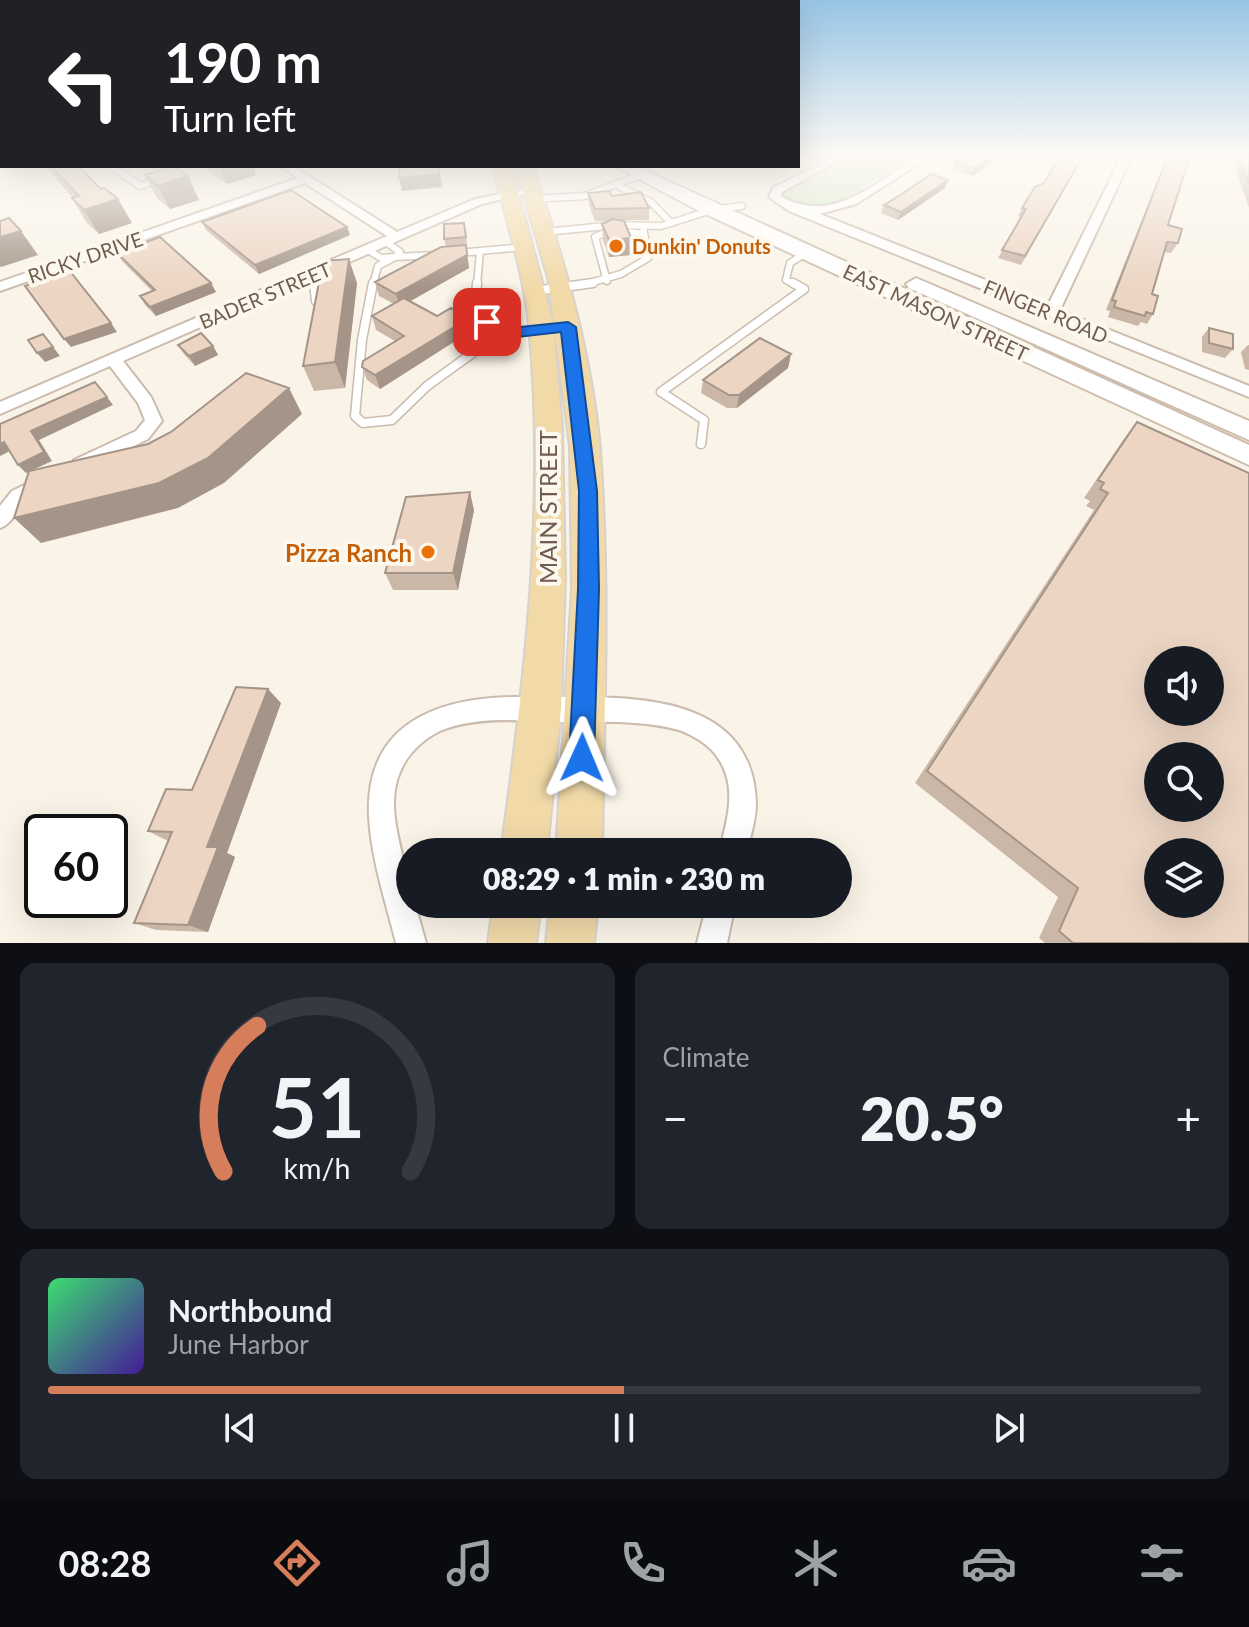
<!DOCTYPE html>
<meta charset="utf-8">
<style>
:root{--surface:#171b24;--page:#20242c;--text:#f1f3f6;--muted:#9ea1a6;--line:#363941;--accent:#d67d5b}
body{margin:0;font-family:Lato,sans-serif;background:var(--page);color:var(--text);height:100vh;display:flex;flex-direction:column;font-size:30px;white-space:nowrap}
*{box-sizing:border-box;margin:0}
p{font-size:26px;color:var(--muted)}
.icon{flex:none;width:44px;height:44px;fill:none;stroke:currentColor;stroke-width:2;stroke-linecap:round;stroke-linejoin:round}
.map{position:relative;height:943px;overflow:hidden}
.details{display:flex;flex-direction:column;gap:20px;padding:20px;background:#0d0f14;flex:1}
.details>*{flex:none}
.top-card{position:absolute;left:0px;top:0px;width:800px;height:168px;box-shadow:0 8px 32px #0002;background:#202124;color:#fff;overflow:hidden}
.fabs{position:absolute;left:1144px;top:646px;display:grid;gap:16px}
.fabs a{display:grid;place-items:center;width:80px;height:80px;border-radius:50%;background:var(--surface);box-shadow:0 8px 32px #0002;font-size:40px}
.speed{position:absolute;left:24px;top:814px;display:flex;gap:16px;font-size:40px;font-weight:700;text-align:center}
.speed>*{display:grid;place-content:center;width:104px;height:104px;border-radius:50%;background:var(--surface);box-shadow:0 8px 32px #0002;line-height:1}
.speed .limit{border:4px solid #111;border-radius:12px;background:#fff;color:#111}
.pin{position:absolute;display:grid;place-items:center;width:68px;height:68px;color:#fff;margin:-34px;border-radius:16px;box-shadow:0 4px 12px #0006}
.me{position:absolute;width:88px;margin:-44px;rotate:1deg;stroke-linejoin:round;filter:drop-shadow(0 0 6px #0008)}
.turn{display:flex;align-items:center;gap:28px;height:168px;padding:0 32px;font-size:36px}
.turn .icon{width:104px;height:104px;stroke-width:2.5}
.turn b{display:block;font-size:56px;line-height:68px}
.big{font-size:60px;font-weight:800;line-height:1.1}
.details .card{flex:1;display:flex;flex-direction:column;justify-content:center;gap:12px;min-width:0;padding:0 28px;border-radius:16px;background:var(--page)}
.details .dial{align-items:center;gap:0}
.dial svg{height:208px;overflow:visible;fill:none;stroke:var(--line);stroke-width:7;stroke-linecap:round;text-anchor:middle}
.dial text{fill:var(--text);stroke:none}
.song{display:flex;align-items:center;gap:24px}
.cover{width:96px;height:96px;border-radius:12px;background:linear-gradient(135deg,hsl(140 70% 55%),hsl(260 70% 35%))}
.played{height:8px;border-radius:4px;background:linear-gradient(90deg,var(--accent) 50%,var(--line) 50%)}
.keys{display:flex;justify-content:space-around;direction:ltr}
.heat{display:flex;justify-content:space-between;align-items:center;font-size:44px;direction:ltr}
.details .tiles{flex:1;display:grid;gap:20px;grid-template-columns:1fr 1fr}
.card:last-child{grid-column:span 2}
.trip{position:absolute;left:396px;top:838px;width:456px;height:80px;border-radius:40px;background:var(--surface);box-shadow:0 8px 32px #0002;font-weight:800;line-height:80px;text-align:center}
.tabs{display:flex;height:128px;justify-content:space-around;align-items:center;background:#090b0e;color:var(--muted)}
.tabs .icon{width:56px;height:56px}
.tabs .current{color:var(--accent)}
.tabs b{font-size:36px;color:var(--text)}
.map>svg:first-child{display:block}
.green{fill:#d2e6c8}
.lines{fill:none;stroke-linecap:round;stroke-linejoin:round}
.lane-far1-casing{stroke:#cbbcaf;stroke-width:9}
.lane-casing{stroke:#cbbcaf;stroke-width:11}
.street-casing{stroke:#cbbcaf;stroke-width:4}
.secondary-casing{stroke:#cdbdad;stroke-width:4}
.primary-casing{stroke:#d7d2ce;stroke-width:4}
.lane-far1{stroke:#fff;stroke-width:6}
.lane{stroke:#fff;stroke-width:8}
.street{fill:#fff;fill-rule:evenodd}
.secondary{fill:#fff;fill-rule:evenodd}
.primary{fill:#f1d9a8;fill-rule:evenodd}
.wall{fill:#cbb7a8}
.shaded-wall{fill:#a59588}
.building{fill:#ecd5c3;stroke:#a59588;stroke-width:2;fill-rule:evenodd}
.route{fill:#1a73e8;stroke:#114b97;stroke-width:2}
.food-dot{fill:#e8710a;stroke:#fdf8ee;stroke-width:3}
.labels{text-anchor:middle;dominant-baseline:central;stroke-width:8;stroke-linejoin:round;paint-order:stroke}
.far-food-label{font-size:20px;font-weight:bold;fill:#c56008;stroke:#fdf8ee;text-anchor:start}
.far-street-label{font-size:20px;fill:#715d4f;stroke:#fdf8ee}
.street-label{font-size:24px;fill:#715d4f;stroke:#fdf8ee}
.food-label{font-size:24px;font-weight:bold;fill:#c56008;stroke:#fdf8ee;text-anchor:end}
</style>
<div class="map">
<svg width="1249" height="943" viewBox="0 0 1249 943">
<rect width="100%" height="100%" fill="#faf4e8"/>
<path class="green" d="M 850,156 L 917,156 L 827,209 L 816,210 L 782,200 L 783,192 Z"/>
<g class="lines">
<g class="lane-far1-casing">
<path id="lane-far1" d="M 111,166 L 140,186 L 171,176 L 158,166
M 617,185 L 652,203 L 671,223
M 534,199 L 585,196 L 640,175
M 545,232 L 616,225 L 661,226 L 712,210 L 742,206
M 368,250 L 381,258 L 395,257 L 400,252 L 386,242
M 459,253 L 480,251
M 307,276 L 315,285
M 607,281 L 595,237 L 612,230 L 644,234
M 373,285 L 378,266 L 395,257 L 436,255
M 477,285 L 480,251 L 523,247
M 583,285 L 621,274 L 648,258 L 643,226
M 797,285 L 786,280 L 790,263 L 806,253"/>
</g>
<g class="lane-casing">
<path id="lane" d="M 314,283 L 316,301
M 373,283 L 362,340 L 355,416 L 363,423 L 392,420 L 427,386 L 499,334 L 541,330
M 477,283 L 475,309 L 499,334
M 534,291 L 593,283
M 701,444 L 704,420 L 661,392 L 804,289 L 793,283"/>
</g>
<g class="street-casing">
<path id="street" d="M 835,156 L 847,156 L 782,192 L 781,196 C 822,220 856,197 892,174 C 905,165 915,156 931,156 L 856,204 L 820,214 L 1048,305 L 1122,156 L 1132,156 L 1060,310 L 1249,386 L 1249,397 L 789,211 L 769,197 L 773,188 Z
M 281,166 L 293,166 L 397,232 L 475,199 L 532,188 L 538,191 L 482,204 L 123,361 L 151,397 L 162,421 L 148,439 L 86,470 L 80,472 L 71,465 L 74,460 L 136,431 L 145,420 L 138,403 L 110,366 L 0,414 L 0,402 L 387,236 L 305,183 L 0,291 L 0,282 L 298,178 Z
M 43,476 L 49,478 L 52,483 C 45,493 32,495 24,503 C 15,512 12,524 0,528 L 0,506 L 12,491 Z
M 514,697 C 601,699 753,679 756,804 C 756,820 750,837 747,852 L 719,852 C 727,821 738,787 718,758 C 710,745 693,735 679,730 C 642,720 602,722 563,722 C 525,721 485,716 448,728 C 428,734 408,752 400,772 C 382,814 410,861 410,904 L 415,904 L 426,943 L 396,943 C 386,902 371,859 369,816 C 365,725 435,698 514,697 Z
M 707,904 L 735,904 L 727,943 L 697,943 Z"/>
</g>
<g class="secondary-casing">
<path id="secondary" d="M 615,166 L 635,166 L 1249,445 L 1249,465 L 699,211 Z
M 916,278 L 1249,421 L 1249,440 L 909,288 L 906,284 Z"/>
</g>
<g class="primary-casing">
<path id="primary" d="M 493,166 L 511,166 L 553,323 L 562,427 L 565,578 L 561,709 L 547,852 L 501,852 C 525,679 546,501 529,326 C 524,273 505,218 493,166 Z
M 515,166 L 533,166 C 563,258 592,353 600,450 C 610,584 604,718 602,852 L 556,852 L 572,589 L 570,447 L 548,278 Z
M 493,904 L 541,904 L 536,943 L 488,943 Z
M 550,904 L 598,904 L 594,943 L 546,943 Z"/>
</g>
<use href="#lane-far1" class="lane-far1"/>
<use href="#lane" class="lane"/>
<use href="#street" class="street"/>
<use href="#secondary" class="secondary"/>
<use href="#primary" class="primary"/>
</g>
<path class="wall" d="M 1084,156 L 1021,265 L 998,258 L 1021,217 L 1018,216 L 1022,208 L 1044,183 Z
M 1167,156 L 1190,156 L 1168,225 L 1178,243 L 1171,253 L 1164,252 L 1152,294 L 1153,314 L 1147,324 L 1141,322 L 1138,326 L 1108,317 L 1110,311 L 1106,310 Z
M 1231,156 L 1249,156 L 1249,208 Z
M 995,160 L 972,176 L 952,169 L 955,161 Z
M 45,166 L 78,166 L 101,189 L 118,199 L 132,223 L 99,234 L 86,222 L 72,198 L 73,198 Z
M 201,166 L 253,166 L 256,175 L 227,184 Z
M 145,175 L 188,176 L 199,200 L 170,209 L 157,198 Z
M 945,188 L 898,220 L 881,213 L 884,205 Z
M 588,193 L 612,196 L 649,208 L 649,220 L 621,220 L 631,255 L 609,257 L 603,240 L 602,224 L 609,221 L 595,221 L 589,205 Z
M 202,222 L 347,227 L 350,235 L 259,274 L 206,230 Z
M 466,231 L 467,246 L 466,246 L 469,268 L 410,301 L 437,316 L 471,331 L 380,389 L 367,380 L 362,367 L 395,341 L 376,330 L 372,316 L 394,304 L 379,296 L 375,282 L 446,246 L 444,239 Z
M 117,253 L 216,292 L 156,316 L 145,305 L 140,296 L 152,291 L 122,261 Z
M 357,283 L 345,388 L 314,391 L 303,366 Z
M 1209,328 L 1233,349 L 1225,358 L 1202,352 L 1202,337 Z
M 178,345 L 213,346 L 218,355 L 195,366 L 184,354 Z
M 1248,345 L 1249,345 L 1249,370 L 1245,369 L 1241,352 Z
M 791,354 L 788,368 L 737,408 L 727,408 L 701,393 L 703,380 Z
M 1137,422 L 1249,943 L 1045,943 L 1039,938 L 1058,897 L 915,783 L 1094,510 L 1086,506 L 1090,501 L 1084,498 L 1123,440 Z
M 474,510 L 458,590 L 393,590 L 385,573 Z
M 281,703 L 227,853 L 235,857 L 208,932 L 156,930 L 134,923 L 168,841 L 148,831 Z"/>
<path class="shaded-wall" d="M 993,156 L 997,156 L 995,160 L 972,176 L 975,168 Z
M 219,166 L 253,166 L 256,175 L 227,184 Z
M 439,166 L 442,187 L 402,191 L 399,178 Z
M 188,176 L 199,200 L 170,209 L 158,186 Z
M 948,180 L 945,188 L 898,220 L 901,212 Z
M 118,199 L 132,223 L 99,234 L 84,210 Z
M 347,227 L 350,235 L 259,274 L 255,265 Z
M 21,231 L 38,255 L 1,267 L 0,266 L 0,237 Z
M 631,238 L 631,255 L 609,257 L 609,240 Z
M 466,245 L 469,268 L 400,307 L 396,294 Z
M 349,259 L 357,283 L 345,388 L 335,362 Z
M 211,283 L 216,292 L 156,316 L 150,307 Z
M 469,318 L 471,331 L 380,389 L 375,375 Z
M 111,323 L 117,332 L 71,347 L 64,339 Z
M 213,346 L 218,355 L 195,366 L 189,356 Z
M 53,347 L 60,356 L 45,362 L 37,353 Z
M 791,354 L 788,368 L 737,408 L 739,395 Z
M 289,388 L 302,414 L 224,483 L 178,508 L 41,543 L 14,518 Z
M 107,397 L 113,405 L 39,440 L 52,461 L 26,473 L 18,465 L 31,431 Z
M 4,442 L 12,450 L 0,456 L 0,444 Z
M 470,492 L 474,510 L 458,590 L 453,573 Z
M 268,689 L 281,703 L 227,853 L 235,857 L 208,932 L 188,925 L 207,847 Z"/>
<path class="building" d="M 963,156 L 993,156 L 975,168 L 955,161 Z
M 1060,156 L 1083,156 L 1025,256 L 1002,250 L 1026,209 L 1022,208 L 1035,187 L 1044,183 Z
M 1168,156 L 1190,156 L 1168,225 L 1182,229 L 1178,243 L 1167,242 L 1152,294 L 1158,296 L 1153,314 L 1146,312 L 1145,316 L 1114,307 L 1116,301 L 1112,300 Z
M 1239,156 L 1249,156 L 1249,184 Z
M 51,166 L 78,166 L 101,189 L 104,188 L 118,199 L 84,210 L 72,198 L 79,196 Z
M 174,166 L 188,176 L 158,186 L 145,175 Z
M 399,166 L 438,166 L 439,174 L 399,178 Z
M 931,174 L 948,180 L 901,212 L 884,205 L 902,194 Z
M 291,190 L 347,227 L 255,265 L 202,222 Z
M 609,191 L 612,196 L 641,192 L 649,208 L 595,209 L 588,193 Z
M 9,218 L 21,231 L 0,237 L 0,221 Z
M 613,219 L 624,221 L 631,238 L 609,240 L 602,224 Z
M 464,223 L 466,237 L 444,239 L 444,224 Z
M 160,237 L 211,283 L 150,307 L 140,296 L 155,290 L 117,253 Z
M 466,245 L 467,255 L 396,294 L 375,282 L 441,247 Z
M 349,259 L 335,362 L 303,366 L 323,261 Z
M 69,270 L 111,323 L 64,339 L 25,286 Z
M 404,298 L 437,316 L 451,308 L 469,318 L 375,375 L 362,367 L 363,361 L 404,336 L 372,316 Z
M 1209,328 L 1233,334 L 1233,349 L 1209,343 Z
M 201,333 L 213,346 L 189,356 L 178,345 Z
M 43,334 L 53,347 L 37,353 L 28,340 Z
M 760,338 L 791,354 L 739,395 L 729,395 L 703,380 Z
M 246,373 L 289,388 L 208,458 L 159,483 L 14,518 L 29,471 L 148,444 L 171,432 Z
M 95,382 L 107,397 L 31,431 L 44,452 L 18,465 L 4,442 L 0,444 L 0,424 Z
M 1137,422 L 1249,473 L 1249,943 L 1073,943 L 1059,931 L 1078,888 L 927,771 L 1108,493 L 1100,489 L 1104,483 L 1098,480 ZM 1158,660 L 1210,660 L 1210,712 L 1158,712 ZM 1158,756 L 1210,756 L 1210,808 L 1158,808 ZM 1158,852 L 1210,852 L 1210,904 L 1158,904 Z
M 470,492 L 453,573 L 385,573 L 406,497 Z
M 236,687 L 268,689 L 207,847 L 218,847 L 188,925 L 134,923 L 172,832 L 148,831 L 166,789 L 192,790 Z"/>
<linearGradient id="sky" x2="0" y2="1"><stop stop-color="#97c4e5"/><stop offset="0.54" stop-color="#fdfaf5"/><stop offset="1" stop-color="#fdfaf5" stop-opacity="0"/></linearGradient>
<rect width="1249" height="288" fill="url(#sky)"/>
<path class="route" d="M 487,317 L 502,329 L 568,322 L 576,327 L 597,491 L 599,589 L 594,758 L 591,767 L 582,771 L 573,767 L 569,758 L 578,589 L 579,491 L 561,332 L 499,339 L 480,322 Z"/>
<g class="food-dot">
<circle cx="616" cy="246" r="8"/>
<circle cx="428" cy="552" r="8"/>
</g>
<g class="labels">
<g class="far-food-label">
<text x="632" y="246">Dunkin' Donuts</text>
</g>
<g class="far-street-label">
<text transform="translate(85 257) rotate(-19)">RICKY DRIVE</text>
<text transform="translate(265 295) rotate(-23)">BADER STREET</text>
<text transform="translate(1046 311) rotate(23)">FINGER ROAD</text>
<text transform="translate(936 312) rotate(25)">EAST MASON STREET</text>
</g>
<g class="street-label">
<text transform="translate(547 507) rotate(-90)">MAIN STREET</text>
</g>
<g class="food-label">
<text x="412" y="552">Pizza Ranch</text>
</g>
</g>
</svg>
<div class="fabs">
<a><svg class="icon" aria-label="sound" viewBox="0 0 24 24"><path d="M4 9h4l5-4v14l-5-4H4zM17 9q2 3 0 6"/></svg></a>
<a><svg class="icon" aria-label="search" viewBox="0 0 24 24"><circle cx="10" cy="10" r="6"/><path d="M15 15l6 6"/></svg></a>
<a><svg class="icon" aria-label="layers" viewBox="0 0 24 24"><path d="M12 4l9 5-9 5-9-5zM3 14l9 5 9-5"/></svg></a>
</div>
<div class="speed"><div class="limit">60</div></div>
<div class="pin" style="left:487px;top:322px;background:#d93025"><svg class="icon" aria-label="arrive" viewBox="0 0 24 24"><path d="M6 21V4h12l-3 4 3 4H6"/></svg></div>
<svg class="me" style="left:582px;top:758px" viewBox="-20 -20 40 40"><path d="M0-17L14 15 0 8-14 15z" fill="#1a73e8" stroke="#fff" stroke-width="4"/></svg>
<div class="trip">08:29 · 1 min · 230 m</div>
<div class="top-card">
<div class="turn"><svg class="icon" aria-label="left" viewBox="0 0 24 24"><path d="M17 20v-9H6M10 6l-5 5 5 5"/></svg><div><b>190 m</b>Turn left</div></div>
</div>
</div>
<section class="details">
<div class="tiles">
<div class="card dial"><svg viewBox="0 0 100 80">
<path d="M14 69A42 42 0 1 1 86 69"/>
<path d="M14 69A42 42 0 0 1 27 13" stroke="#d67d5b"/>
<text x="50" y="56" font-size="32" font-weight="700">51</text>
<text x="50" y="72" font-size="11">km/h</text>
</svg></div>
<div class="card"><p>Climate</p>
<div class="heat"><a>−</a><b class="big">20.5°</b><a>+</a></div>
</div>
<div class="card">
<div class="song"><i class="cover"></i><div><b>Northbound</b><p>June Harbor</p></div></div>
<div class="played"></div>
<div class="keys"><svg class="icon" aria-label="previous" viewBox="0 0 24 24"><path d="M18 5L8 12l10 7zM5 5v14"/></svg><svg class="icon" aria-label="pause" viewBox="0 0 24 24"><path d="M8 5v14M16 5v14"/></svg><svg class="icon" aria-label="next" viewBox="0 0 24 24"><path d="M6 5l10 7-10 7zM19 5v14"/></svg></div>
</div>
</div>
</section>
<nav class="tabs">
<b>08:28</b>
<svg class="icon current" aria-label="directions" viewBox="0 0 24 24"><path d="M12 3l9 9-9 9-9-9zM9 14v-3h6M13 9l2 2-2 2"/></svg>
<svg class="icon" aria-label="music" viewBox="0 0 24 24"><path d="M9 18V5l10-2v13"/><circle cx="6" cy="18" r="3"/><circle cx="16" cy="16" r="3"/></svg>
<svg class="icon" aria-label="phone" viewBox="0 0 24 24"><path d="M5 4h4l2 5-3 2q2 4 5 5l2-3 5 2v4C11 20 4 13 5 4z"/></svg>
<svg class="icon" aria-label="climate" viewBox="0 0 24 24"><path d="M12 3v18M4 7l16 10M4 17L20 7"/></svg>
<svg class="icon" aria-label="car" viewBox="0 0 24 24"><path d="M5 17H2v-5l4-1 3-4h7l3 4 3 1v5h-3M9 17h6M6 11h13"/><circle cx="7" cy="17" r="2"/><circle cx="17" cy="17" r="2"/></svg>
<svg class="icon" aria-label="filters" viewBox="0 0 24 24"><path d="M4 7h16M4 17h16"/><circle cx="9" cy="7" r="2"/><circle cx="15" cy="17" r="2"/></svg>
</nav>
